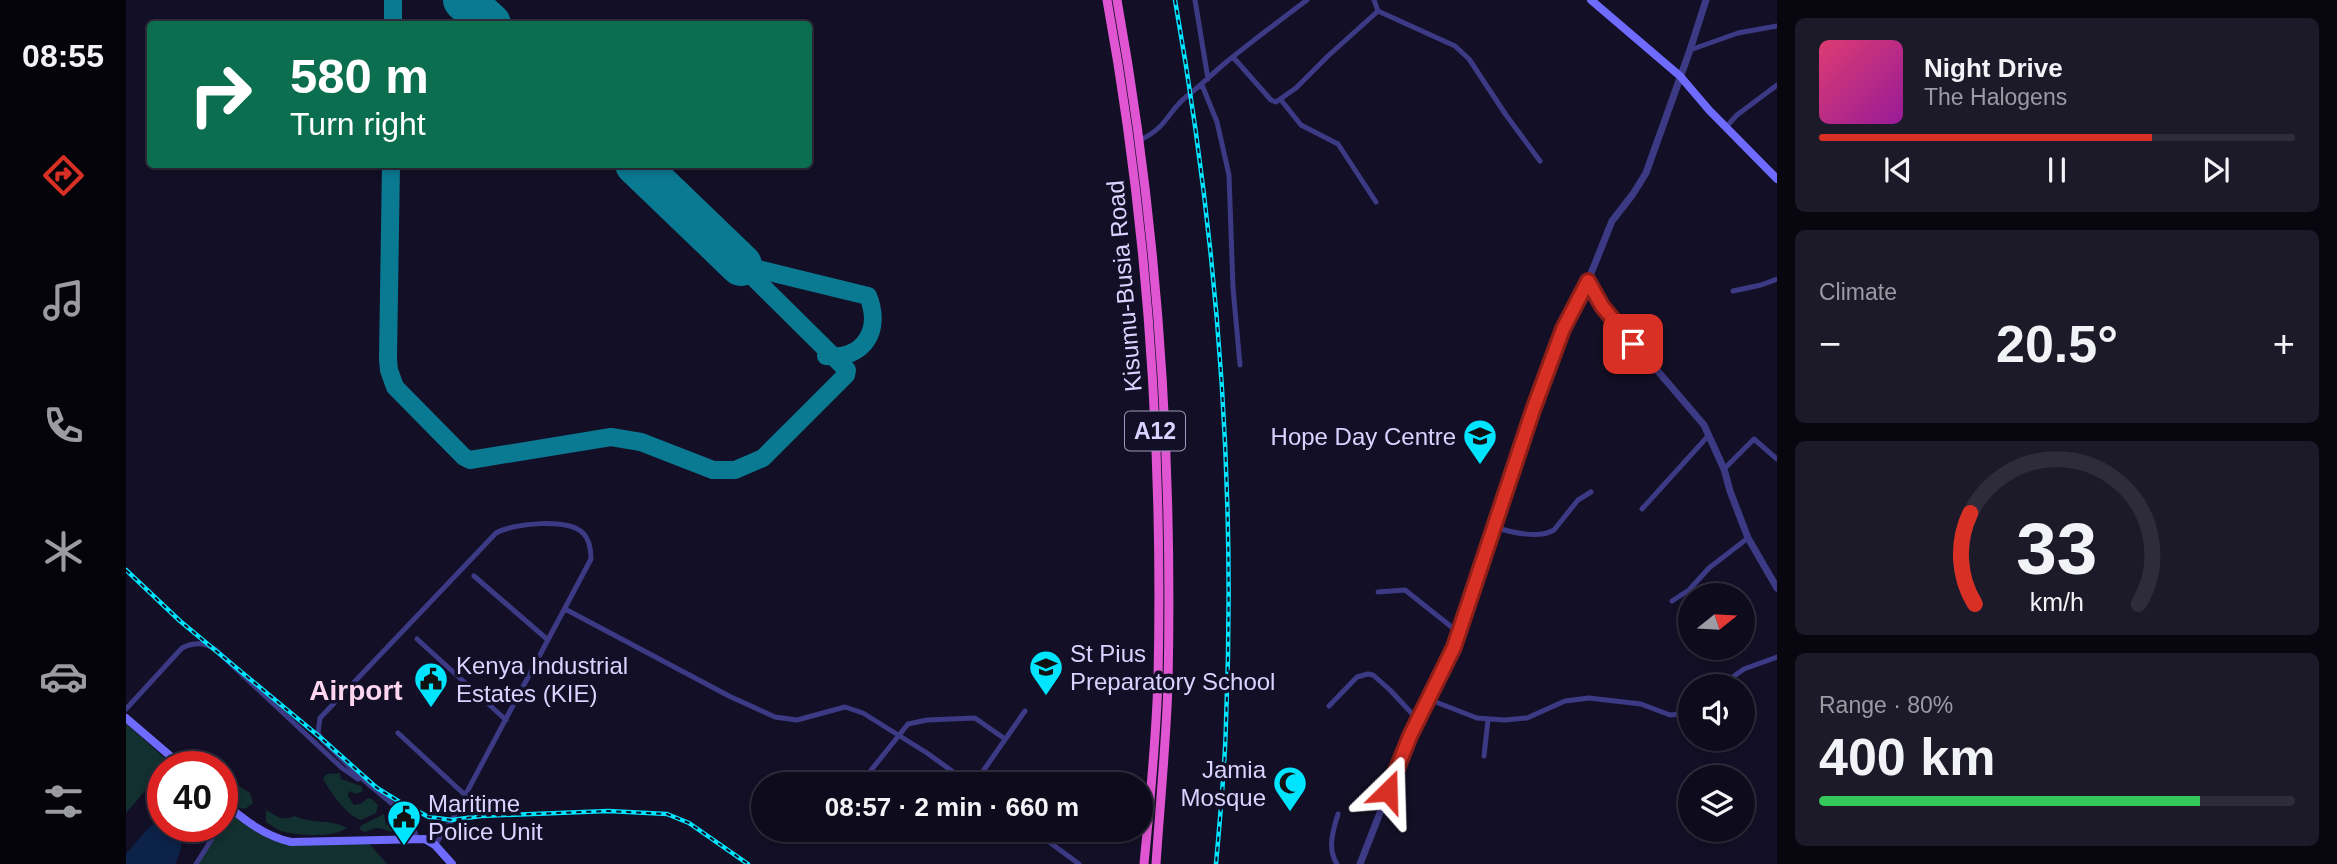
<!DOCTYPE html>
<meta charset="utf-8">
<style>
:root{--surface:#0e0b1c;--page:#1c1929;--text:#f1f3f6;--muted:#9b9ba3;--line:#2e2b3b;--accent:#d93025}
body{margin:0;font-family:Arial,sans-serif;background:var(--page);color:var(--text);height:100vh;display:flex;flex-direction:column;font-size:26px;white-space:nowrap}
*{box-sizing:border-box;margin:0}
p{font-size:23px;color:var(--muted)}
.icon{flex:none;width:38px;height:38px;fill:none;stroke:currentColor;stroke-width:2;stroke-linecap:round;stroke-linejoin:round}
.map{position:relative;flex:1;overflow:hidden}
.details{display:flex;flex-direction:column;gap:18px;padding:18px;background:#08060f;width:560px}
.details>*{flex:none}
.hud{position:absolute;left:21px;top:21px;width:665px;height:147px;border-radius:7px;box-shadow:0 4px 10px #0003,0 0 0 2px var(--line);background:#0b6e4f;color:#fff;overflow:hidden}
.needle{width:46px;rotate:72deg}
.tools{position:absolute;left:1552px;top:583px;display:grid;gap:14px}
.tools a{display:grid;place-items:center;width:77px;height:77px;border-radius:50%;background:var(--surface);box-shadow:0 4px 10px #0003,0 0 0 2px var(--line);font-size:35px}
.speed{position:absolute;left:21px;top:751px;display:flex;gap:14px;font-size:35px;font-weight:700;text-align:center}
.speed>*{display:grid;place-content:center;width:91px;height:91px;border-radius:50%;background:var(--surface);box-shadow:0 4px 10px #0003,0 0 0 2px var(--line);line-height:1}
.speed .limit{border:10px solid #d22;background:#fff;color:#111}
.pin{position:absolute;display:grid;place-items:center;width:60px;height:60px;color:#fff;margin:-30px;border-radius:14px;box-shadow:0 4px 10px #0006}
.me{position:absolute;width:77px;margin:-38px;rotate:22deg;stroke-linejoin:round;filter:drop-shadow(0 0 5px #0008)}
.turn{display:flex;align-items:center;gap:24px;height:147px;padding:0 28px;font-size:32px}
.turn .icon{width:91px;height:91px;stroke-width:2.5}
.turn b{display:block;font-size:49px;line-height:60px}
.big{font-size:52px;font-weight:700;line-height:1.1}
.details .widget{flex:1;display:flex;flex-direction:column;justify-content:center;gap:10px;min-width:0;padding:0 24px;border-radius:10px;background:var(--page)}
.details .dial{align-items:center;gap:0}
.dial svg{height:182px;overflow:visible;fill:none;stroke:var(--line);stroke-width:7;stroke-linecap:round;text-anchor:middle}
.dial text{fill:var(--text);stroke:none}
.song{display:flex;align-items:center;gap:21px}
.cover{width:84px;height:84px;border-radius:10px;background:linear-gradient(135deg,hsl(340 70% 55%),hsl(300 70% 35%))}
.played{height:7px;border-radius:4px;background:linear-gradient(90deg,var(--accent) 70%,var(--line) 70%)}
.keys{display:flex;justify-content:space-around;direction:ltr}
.heat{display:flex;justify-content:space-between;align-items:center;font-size:38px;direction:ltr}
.charge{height:10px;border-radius:5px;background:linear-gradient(90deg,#34c759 80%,var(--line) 0)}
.trip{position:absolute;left:625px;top:772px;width:402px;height:70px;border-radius:35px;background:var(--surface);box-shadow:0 4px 10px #0003,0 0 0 2px var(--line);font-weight:700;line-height:70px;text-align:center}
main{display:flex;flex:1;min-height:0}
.menu{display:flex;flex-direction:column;width:126px;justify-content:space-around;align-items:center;background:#06040b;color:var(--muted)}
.menu .icon{width:49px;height:49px}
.menu .active{color:var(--accent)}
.menu b{font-size:32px;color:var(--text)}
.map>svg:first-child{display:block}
.green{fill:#12302f}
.water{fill:#0c2248}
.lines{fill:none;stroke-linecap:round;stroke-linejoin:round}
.taxiway{stroke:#0a7a92;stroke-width:18}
.runway{stroke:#0a7a92;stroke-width:42}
.minor{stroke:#3d3a85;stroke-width:5}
.tertiary{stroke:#3d3a85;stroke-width:7}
.secondary{stroke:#6f6bff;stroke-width:8}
.trunk{stroke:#e055d1;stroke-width:9}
.rail-casing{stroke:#00e5ff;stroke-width:4.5}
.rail{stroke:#130f26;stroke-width:2;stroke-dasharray:5;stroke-linecap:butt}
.route-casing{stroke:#8d1f18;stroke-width:18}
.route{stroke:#d93025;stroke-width:12}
.labels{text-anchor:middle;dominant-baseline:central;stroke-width:7;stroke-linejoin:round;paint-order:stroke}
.shield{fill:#130f26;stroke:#9e99be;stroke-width:2}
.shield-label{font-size:23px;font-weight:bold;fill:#d9d4ff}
.street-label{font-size:24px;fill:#d9d4ff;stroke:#130f26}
.poi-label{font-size:24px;fill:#d9d4ff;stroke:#130f26;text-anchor:start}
.quarter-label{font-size:28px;font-weight:bold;fill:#ffd6f0;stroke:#130f26}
</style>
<main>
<nav class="menu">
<b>08:55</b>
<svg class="icon active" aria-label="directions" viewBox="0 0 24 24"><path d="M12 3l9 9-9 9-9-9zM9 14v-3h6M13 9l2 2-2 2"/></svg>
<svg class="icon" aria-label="music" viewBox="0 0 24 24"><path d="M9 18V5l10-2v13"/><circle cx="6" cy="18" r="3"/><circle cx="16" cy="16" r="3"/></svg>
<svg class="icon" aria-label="phone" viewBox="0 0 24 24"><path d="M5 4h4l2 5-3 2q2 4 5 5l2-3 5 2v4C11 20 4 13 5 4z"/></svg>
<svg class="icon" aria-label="climate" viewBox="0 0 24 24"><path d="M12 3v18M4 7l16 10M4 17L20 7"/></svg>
<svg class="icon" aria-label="car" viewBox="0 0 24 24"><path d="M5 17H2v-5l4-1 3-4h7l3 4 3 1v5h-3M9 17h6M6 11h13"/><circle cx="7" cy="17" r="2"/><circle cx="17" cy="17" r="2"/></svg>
<svg class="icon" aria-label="filters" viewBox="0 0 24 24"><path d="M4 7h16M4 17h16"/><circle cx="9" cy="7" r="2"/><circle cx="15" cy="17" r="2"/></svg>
</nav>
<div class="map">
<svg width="1651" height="864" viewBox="0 0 1651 864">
<rect width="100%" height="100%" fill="#130f26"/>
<path class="green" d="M 0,723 L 43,762 L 37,766 L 37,770 L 0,813 Z
M 214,773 L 215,779 L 235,786 L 237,791 L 230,794 L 223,791 L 222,796 L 228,805 L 234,804 L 242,798 L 246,799 L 252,805 L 250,813 L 235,820 C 222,817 203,791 197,778 L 201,774 Z
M 96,775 L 124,793 L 127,803 L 119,809 L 100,805 L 96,798 Z
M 106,810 L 149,838 L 239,839 L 261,864 L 72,864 Z
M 140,810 C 150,816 157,822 168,816 C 185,824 205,819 221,828 C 207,838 172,836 155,831 C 150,829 145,825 140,822 Z
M 258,814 L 260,825 L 269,823 L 276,826 C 265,837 261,828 250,828 C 246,829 242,831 239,832 L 233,829 L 236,825 Z"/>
<path class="water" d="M 37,821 L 37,826 L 50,826 C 58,841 56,849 49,864 L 0,864 L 0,854 L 24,826 Z"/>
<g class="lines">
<path class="taxiway" d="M 267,24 L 267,0
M 265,164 L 262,359 L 263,370 L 269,387 L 338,457 L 344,460 L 485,437 L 515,442 L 587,470 L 609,470 L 637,458 L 720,375 L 721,370 L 615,265
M 615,265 L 742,296 C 756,330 738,360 700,356"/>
<path class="runway" d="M 338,0 L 364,24
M 510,164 L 615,265"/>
<path class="minor" d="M 1069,0 L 1082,79
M 1248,0 L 1252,11 L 1329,46 L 1343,59 L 1380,115 L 1414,161
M 1564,50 L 1612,33 L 1651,26
M 1107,57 L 1145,100 L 1150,102 L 1170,88 L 1202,56 L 1252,11
M 1076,85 L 1091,122 L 1103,175 L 1107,288 L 1114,365
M 1155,100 L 1175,125 L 1212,144 L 1250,202
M 1600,127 L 1611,115 L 1651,85
M 1014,140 C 1042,127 1041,112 1061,96 C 1074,86 1085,75 1098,64 C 1125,42 1153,21 1181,0
M 1607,291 L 1635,285 L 1651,279
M 1598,469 L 1628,439 L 1651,459
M 1516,509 L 1583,435
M 1368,527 C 1384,532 1413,539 1428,530 L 1452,500 L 1465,492
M 348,576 L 422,640
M 1252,592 L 1279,590 L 1332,632
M 1546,601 L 1563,590 L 1583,568 L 1622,538
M 439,609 L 603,696 L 649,717 L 671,720 L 719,707 L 737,713 L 801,753 L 844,784
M 291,639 L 380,720
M 1594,686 L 1618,669 L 1651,657
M 1302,699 L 1351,718 L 1379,720 L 1401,718 L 1439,701 L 1463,698 L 1515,704 L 1544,715 L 1556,714 L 1564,709
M 1203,706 L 1231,677 L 1242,674 L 1247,675 L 1264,690 L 1292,720
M 0,709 L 56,648 C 68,642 79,642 90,650 L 216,768 L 232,779
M 272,733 L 339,795
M 1358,756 L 1362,720
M 734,784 L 782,724 L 801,720 L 849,718 L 879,739
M 848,784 L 899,711
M 96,822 L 106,810
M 907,830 L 953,864
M 699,835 L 702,830
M 291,838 C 283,813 259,799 240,782 C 225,769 211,754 196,740 L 192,733 L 194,718 L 370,533 C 388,523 442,518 457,533 C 464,540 465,550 465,559 L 326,820 L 309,845
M 70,864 L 94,826
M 1211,864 C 1201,849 1207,830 1212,814"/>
<path class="tertiary" d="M 1462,281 L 1476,306 L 1578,425 L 1598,469 L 1604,491 L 1622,538 L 1651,588
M 1234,864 L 1284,736 L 1328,647 L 1389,469 L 1407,410 L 1437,329 L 1462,281 L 1486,221 L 1507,194 L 1520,173 L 1564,50 L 1580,0"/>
<path class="secondary" d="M 1465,0 L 1554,76 L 1583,110 L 1651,179
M 0,718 L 56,766
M 96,801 C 117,819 138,836 165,842 L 299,839 L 309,845 L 326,864"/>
<path class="trunk" d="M 981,0 C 1022,224 1037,452 1032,679 C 1030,741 1024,803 1018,864
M 991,0 C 1032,227 1047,454 1042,685 C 1040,744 1034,804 1030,864"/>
<g class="rail-casing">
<path id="rail" d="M 1049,0 C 1091,238 1110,480 1100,722 C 1099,769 1094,817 1090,864
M 0,570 L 54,621 L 195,738 L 251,788 L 277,804 L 303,817 L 326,820 L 355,816 L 482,811 L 541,814 L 563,823 L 622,864"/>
</g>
<use href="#rail" class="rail"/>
</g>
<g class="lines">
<g class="route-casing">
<path id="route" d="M 1262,791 L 1284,736 L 1328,647 L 1407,410 L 1437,329 L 1462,281 L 1476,306 L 1507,344"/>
</g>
<use href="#route" class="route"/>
</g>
<defs>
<g id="school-pin" transform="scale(1.75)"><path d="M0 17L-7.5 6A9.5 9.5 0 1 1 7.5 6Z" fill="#00e5ff" stroke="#130f26"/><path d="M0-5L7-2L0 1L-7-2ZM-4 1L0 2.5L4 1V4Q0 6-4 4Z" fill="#111"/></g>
<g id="civic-pin" transform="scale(1.75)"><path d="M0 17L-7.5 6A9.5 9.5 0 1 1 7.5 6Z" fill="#00e5ff" stroke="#130f26"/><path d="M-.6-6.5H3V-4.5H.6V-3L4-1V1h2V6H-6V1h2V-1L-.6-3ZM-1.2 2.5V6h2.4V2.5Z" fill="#111"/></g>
<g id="mosque-pin" transform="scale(1.75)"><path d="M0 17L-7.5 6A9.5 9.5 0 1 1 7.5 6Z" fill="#00e5ff" stroke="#130f26"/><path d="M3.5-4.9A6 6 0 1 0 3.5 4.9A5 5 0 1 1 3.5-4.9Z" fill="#111"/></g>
</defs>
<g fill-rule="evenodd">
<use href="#school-pin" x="1354" y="436"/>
<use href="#school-pin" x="920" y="667"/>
<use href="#civic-pin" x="305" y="679"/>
<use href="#mosque-pin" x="1164" y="783"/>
<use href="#civic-pin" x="278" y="817"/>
</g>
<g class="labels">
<rect class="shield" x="999" y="411.5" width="60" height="39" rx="5"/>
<g class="shield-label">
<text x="1029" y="431">A12</text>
</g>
<g class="street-label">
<text transform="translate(998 286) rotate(-95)">Kisumu-Busia Road</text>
</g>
<g class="poi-label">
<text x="1330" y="436" text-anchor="end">Hope Day Centre</text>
<text x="944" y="653">St Pius<tspan x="944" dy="28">Preparatory School</tspan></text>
<text x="330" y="665">Kenya Industrial<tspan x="330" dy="28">Estates (KIE)</tspan></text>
<text x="1140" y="769" text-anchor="end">Jamia<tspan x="1140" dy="28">Mosque</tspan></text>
<text x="302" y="803">Maritime<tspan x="302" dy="28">Police Unit</tspan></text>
</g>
<g class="quarter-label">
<text x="230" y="690">Airport</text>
</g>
</g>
</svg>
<div class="tools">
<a><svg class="needle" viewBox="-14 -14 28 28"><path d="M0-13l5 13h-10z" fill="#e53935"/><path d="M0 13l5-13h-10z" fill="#9b9ba3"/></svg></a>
<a><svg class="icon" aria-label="sound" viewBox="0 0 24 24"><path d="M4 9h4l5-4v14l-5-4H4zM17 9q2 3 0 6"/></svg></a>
<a><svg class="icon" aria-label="layers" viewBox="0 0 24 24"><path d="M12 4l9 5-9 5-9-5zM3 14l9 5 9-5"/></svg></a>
</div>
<div class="speed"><div class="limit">40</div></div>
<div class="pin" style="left:1507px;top:344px;background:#d93025"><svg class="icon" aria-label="arrive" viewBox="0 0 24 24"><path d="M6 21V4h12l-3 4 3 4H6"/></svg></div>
<svg class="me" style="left:1262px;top:791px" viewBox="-20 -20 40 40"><path d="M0-17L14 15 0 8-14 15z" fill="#d93025" stroke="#fff" stroke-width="4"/></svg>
<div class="trip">08:57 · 2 min · 660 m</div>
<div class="hud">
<div class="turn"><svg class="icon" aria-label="right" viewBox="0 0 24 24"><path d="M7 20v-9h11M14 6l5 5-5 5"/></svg><div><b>580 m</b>Turn right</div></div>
</div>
</div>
<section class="details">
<div class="widget">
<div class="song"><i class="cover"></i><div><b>Night Drive</b><p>The Halogens</p></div></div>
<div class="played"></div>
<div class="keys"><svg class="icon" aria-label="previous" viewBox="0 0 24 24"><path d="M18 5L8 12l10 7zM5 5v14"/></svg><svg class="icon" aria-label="pause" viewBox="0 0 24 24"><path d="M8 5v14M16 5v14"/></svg><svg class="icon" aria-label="next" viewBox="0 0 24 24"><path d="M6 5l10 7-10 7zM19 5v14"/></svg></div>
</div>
<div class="widget"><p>Climate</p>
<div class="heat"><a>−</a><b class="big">20.5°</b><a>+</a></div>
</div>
<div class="widget dial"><svg viewBox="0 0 100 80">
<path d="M14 69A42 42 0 1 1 86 69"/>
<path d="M14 69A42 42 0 0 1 12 29" stroke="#d93025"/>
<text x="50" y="56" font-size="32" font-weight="700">33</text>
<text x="50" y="72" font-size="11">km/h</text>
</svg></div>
<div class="widget"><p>Range · 80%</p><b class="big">400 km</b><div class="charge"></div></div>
</section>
</main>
